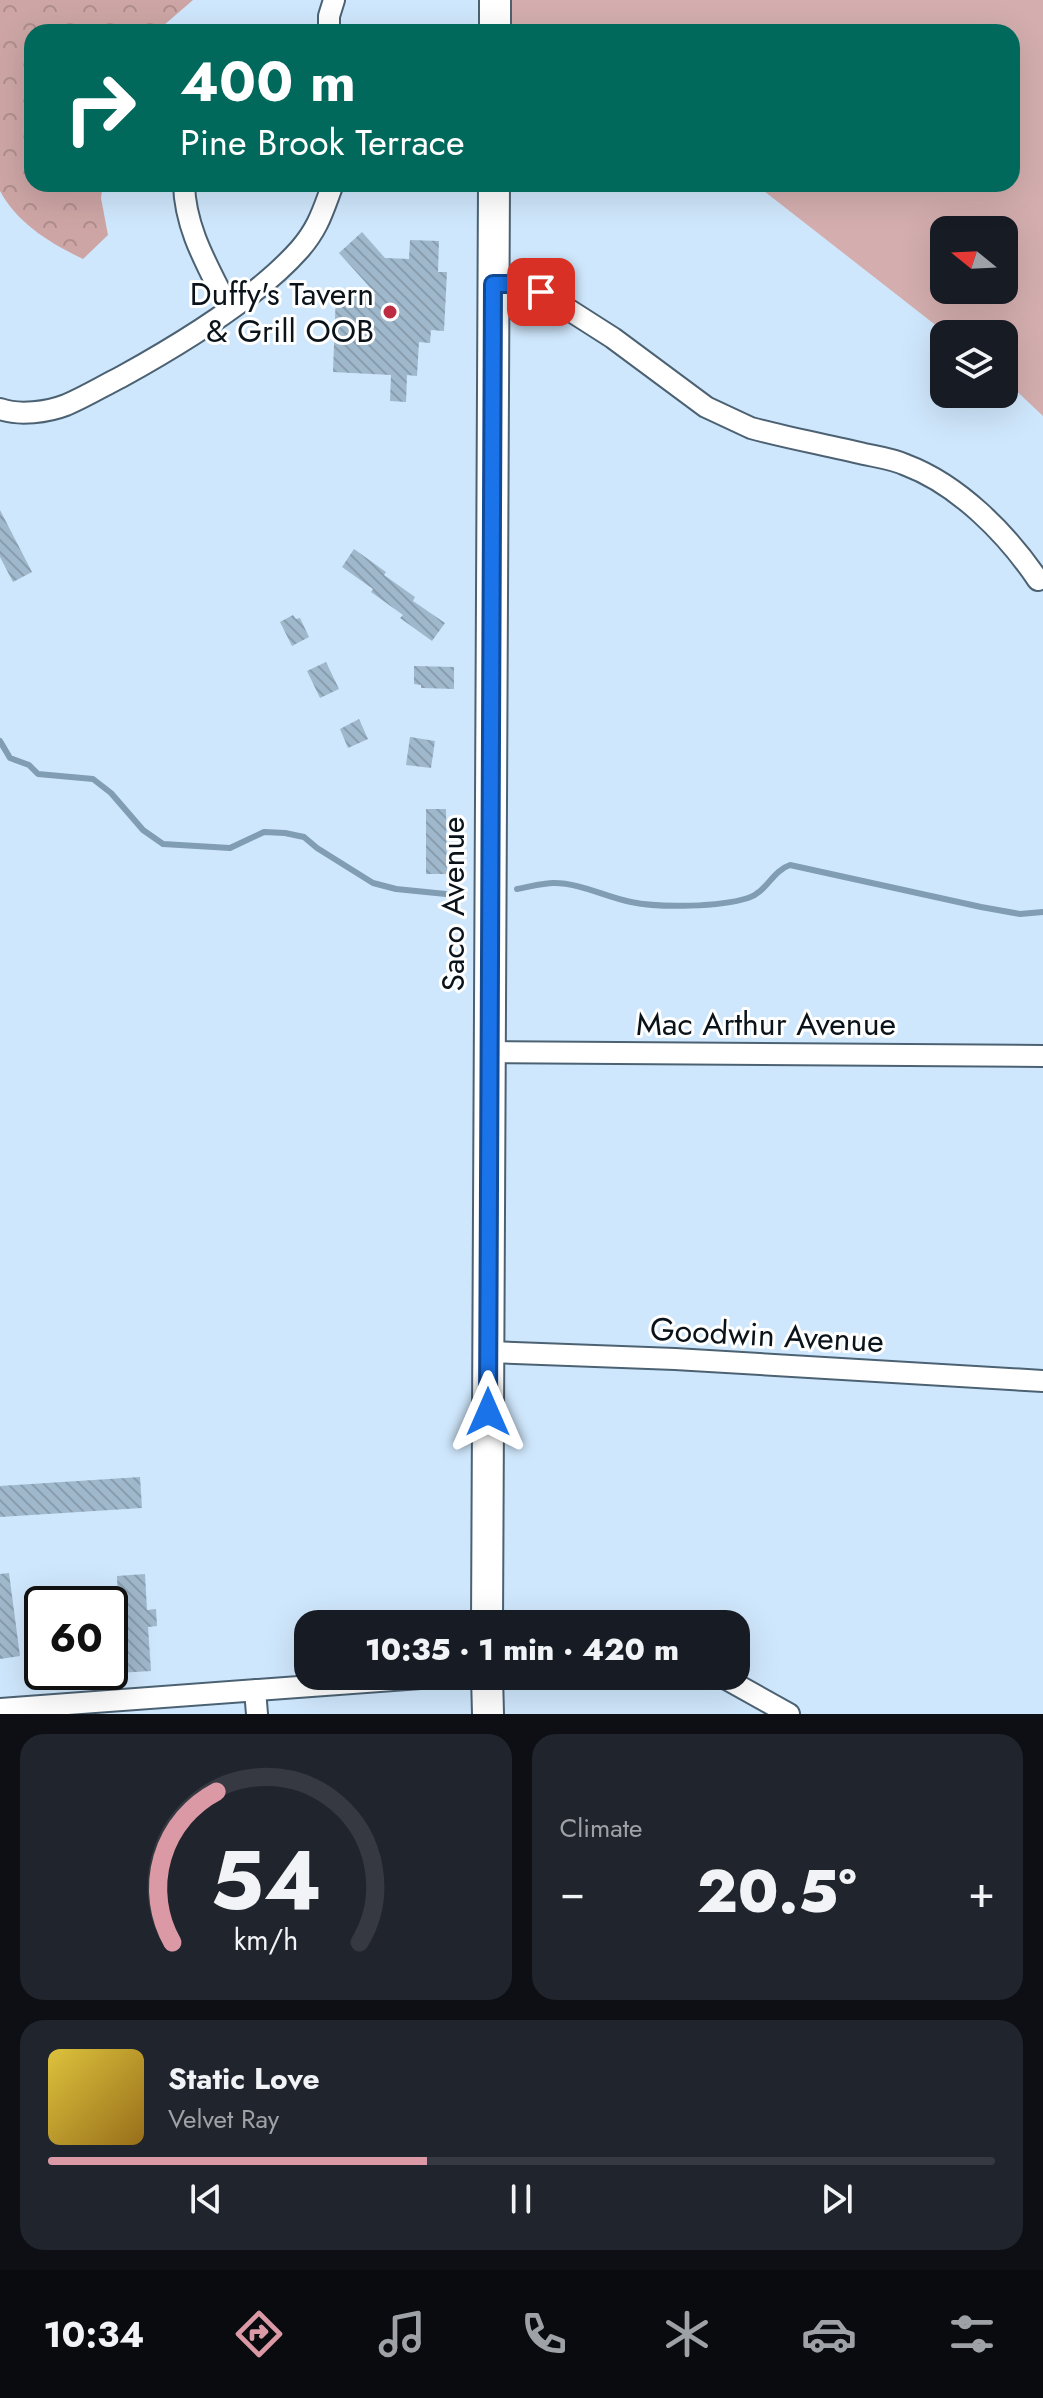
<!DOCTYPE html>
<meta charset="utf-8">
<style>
:root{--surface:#171b24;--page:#20242c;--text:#f1f3f6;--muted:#9ea1a6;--line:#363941;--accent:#da99a5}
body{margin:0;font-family:Jost,sans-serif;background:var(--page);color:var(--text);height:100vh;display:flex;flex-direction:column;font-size:30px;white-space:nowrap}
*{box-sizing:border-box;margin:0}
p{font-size:26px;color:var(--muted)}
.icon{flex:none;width:44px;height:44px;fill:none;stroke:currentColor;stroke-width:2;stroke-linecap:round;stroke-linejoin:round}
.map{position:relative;height:1714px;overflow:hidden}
.side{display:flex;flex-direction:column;gap:20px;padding:20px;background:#0d0f14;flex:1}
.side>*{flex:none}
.top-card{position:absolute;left:24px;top:24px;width:996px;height:168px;border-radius:24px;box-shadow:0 8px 32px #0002;background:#00695c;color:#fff;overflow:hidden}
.needle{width:52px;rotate:288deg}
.fabs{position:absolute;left:930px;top:216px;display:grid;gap:16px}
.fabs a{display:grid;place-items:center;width:88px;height:88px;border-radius:16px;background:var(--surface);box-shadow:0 8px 32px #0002;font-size:40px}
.speed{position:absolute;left:24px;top:1586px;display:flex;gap:16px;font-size:40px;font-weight:700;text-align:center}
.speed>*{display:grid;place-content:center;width:104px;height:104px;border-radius:50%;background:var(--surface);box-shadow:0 8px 32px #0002;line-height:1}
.speed .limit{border:4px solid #111;border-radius:12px;background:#fff;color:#111}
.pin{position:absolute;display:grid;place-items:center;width:68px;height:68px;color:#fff;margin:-34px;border-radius:16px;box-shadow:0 4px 12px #0006}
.me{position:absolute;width:88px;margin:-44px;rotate:0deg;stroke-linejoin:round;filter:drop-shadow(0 0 6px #0008)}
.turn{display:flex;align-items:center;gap:28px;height:168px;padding:0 24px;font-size:36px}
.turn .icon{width:104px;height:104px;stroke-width:2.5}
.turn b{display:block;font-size:56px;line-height:68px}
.big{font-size:60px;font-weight:800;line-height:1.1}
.side .widget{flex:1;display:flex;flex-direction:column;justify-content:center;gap:12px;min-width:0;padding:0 28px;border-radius:24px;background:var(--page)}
.side .dial{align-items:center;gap:0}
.dial svg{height:208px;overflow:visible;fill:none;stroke:var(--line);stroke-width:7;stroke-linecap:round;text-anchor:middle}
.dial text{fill:var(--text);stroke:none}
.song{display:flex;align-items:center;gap:24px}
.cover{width:96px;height:96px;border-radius:12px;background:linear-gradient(135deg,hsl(50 70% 55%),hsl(40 70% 35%))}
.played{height:8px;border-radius:4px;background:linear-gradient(90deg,var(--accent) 40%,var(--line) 40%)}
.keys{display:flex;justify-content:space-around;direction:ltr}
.heat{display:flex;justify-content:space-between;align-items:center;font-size:44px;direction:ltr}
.side .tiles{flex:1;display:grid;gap:20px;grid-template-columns:1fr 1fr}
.widget:last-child{grid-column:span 2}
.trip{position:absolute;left:294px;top:1610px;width:456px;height:80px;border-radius:24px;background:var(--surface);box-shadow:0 8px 32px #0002;font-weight:800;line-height:80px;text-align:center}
.tab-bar{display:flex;height:128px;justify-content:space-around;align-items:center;background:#090b0e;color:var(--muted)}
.tab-bar .icon{width:56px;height:56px}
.tab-bar .current{color:var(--accent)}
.tab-bar b{font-size:36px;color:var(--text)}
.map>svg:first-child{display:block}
.green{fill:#d4aeae;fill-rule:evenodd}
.forest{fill:url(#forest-crowns)}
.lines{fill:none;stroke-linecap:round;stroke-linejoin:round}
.stream{stroke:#809db4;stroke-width:6}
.building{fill:url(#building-back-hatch)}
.minor-casing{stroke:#4c6273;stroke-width:24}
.primary-casing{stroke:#4c6273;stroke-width:34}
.minor{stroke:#fff;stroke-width:20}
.primary{stroke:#fff;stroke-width:30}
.route-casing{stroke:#114b97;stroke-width:20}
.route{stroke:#1a73e8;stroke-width:14}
.poi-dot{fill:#bd2c41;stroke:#fff;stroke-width:3}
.labels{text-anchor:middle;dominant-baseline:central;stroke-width:6;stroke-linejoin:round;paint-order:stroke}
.poi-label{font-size:32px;fill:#0a131a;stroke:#fff;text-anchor:end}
.street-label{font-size:32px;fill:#0a131a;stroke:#fff}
</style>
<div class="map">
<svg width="1043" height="1714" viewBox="0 0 1043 1714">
<defs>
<pattern id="forest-crowns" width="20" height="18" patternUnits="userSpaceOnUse" patternTransform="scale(2)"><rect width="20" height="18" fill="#cda5a5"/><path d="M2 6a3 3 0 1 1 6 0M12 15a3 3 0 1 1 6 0" fill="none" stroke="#af8d8d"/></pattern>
<pattern id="building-back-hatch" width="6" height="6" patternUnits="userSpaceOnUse" patternTransform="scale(2)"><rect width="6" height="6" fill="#a0b8cb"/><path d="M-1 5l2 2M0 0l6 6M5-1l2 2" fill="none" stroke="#889dae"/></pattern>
</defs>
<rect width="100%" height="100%" fill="#cfe7fc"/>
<path class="green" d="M 512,0 L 1043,0 L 1043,416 L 1004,379 L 1004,334 L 947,334 L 755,184 L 1012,184 L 1012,32 L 512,32 ZM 944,230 L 1004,230 L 1004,290 L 944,290 Z"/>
<path class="forest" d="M 0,0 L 193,0 L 156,32 L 32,32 L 32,184 L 103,184 L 101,198 L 108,235 L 83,259 C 50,243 18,224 0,191 Z"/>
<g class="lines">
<path class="stream" d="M 0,741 L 10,758 L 29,765 L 38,774 L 93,779 L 111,793 L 143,830 L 163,844 L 230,848 L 264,832 L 285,833 L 304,837 L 317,848 L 373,883 L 396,889 L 456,895
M 517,889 C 529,887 542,883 554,883 C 580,883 606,897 631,902 C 660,908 720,907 748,898 C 767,892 772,871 790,865 L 981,907 L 1020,914 L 1043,912"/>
</g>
<path class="building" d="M 362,232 L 385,258 L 409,259 L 410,240 L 439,241 L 438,272 L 447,272 L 444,331 L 431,330 L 430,343 L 419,342 L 417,376 L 407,375 L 406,402 L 390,401 L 391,375 L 333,372 L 336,292 L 376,294 L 339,253 Z
M 0,510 L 32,572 L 13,582 L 0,557 Z
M 354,549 L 386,572 L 384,575 L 415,597 L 413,601 L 445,623 L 432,641 L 400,618 L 403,615 L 371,592 L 373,589 L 342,567 Z
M 293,615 L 296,619 L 300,618 L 309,637 L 292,646 L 280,622 Z
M 326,662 L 339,689 L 320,698 L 307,671 Z
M 414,666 L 454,667 L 454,689 L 421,688 L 421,685 L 414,684 Z
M 359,719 L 368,739 L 348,748 L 340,729 Z
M 410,737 L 435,741 L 431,768 L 406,765 Z
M 426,809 L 446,809 L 447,874 L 426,874 Z
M 140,1477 L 142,1508 L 0,1517 L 0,1486 Z
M 9,1573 L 20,1656 L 0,1659 L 0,1574 Z
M 145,1574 L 147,1610 L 156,1609 L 157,1626 L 148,1627 L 151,1671 L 118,1673 L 114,1606 L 118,1606 L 117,1576 Z"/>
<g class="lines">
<g class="minor-casing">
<path id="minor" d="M 329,32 L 329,16 L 334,0
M 184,184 C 185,230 209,268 229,309
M 493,284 L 512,284 L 541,292 L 613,338 L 706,407 L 751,428 C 788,438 827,445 864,454 C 878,457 893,459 906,465 C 959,485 1007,534 1038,580
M 0,409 C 19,416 48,412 66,405 C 85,397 103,386 121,377 C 179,345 256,299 300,249 C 319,227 323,210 333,184
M 489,1052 L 1043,1056
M 488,1352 L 675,1359 L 1043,1381
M 721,1676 L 789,1714
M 255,1690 L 257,1714
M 0,1709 L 448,1676"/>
</g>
<g class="primary-casing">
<path id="primary" d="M 495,32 L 495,0
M 487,1624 L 494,184
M 487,1676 L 488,1714"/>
</g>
<use href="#minor" class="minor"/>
<use href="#primary" class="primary"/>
</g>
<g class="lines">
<g class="route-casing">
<path id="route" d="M 488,1412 L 493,284 L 512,284 L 541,292"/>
</g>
<use href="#route" class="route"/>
</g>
<circle class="poi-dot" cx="390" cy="312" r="8"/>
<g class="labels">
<g class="poi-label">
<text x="374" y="294">Duffy's Tavern<tspan x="374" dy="37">&amp; Grill OOB</tspan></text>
</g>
<g class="street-label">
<text transform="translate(453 904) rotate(-90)">Saco Avenue</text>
<text x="766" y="1024">Mac Arthur Avenue</text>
<text transform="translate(767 1335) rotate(3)">Goodwin Avenue</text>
</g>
</g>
</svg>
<div class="fabs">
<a><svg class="needle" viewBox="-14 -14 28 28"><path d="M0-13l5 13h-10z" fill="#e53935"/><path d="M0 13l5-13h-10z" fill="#9ea1a6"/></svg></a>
<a><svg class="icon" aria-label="layers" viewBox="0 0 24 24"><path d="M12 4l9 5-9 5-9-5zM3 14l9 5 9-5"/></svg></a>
</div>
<div class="speed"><div class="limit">60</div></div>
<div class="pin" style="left:541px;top:292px;background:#d93025"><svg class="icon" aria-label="arrive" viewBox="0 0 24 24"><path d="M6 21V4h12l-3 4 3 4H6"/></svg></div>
<svg class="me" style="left:488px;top:1412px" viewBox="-20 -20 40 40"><path d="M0-17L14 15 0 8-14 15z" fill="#1a73e8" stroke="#fff" stroke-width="4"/></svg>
<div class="trip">10:35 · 1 min · 420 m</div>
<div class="top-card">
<div class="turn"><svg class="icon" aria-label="right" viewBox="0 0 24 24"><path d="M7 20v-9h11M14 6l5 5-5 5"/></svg><div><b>400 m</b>Pine Brook Terrace</div></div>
</div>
</div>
<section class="side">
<div class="tiles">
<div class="widget dial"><svg viewBox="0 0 100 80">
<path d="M14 69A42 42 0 1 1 86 69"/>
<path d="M14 69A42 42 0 0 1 31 11" stroke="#da99a5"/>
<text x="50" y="56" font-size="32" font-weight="700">54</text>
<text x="50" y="72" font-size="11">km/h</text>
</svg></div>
<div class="widget"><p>Climate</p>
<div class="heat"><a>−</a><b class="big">20.5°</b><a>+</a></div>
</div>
<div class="widget">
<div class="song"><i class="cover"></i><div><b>Static Love</b><p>Velvet Ray</p></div></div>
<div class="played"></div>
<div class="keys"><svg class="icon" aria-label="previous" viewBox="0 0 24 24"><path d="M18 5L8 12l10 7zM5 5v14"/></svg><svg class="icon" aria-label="pause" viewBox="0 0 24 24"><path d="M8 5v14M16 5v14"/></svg><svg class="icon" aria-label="next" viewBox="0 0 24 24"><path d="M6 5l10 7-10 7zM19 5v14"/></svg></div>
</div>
</div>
</section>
<nav class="tab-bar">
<b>10:34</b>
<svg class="icon current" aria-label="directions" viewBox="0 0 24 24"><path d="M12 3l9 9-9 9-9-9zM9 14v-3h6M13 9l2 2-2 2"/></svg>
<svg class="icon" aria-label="music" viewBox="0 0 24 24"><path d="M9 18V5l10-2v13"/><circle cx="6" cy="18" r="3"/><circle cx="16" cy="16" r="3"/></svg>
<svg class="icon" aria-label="phone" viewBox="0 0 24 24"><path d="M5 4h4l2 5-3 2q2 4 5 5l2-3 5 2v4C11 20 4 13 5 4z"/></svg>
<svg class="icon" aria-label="climate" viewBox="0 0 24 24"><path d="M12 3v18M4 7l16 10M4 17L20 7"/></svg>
<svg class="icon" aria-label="car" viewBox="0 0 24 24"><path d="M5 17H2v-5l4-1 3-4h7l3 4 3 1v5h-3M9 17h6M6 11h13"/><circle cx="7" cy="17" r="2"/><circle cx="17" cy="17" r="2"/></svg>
<svg class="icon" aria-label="filters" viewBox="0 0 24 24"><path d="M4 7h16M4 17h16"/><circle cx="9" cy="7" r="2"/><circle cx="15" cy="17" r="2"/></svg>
</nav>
